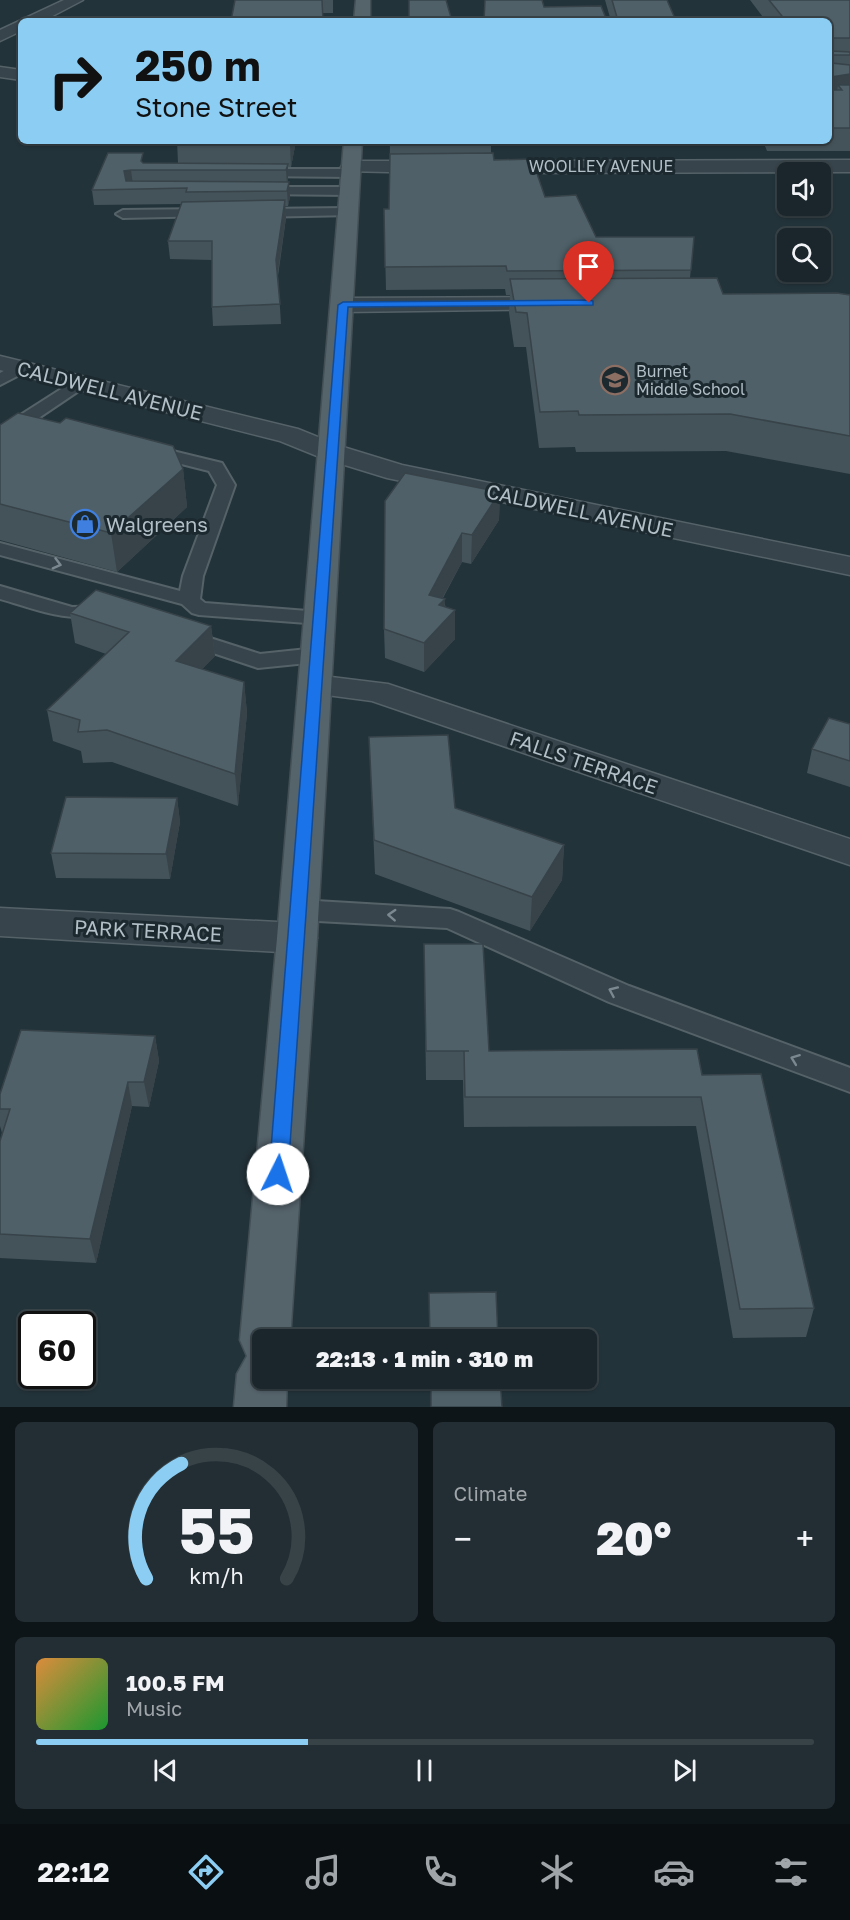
<!DOCTYPE html>
<meta charset="utf-8">
<style>
:root{--surface:#1a262c;--page:#232e34;--text:#f1f3f6;--muted:#9fa5a9;--line:#384348;--accent:#8bcdf3}
body{margin:0;font-family:"Golos Text",sans-serif;background:var(--page);color:var(--text);height:100vh;display:flex;flex-direction:column;font-size:22px;white-space:nowrap}
*{box-sizing:border-box;margin:0}
p{font-size:20px;color:var(--muted)}
.icon{flex:none;width:33px;height:33px;fill:none;stroke:currentColor;stroke-width:2;stroke-linecap:round;stroke-linejoin:round}
.map{position:relative;height:1407px;overflow:hidden}
.sheet{display:flex;flex-direction:column;gap:15px;padding:15px;background:#0e1518;flex:1}
.sheet>*{flex:none}
.hud{position:absolute;left:18px;top:18px;width:814px;height:126px;border-radius:9px;box-shadow:0 2px 4px #0004,0 0 0 2px var(--line);background:#8bcdf3;color:#111;overflow:hidden}
.buttons{position:absolute;left:777px;top:162px;display:grid;gap:12px}
.buttons a{display:grid;place-items:center;width:54px;height:54px;border-radius:9px;background:var(--surface);box-shadow:0 2px 4px #0004,0 0 0 2px var(--line);font-size:30px}
.speed{position:absolute;left:18px;top:1311px;display:flex;gap:12px;font-size:30px;font-weight:700;text-align:center}
.speed>*{display:grid;place-content:center;width:78px;height:78px;border-radius:50%;background:var(--surface);box-shadow:0 2px 4px #0004,0 0 0 2px var(--line);line-height:1}
.speed .limit{border:3px solid #111;border-radius:9px;background:#fff;color:#111}
.pin{position:absolute;display:grid;place-items:center;width:51px;height:51px;color:#fff;margin:-62px -26px;border-radius:50% 50% 50% 0;rotate:-45deg;box-shadow:0 0 6px #0007}
.pin .icon{rotate:45deg}
.me{position:absolute;width:66px;margin:-33px;rotate:4deg;stroke-linejoin:round;filter:drop-shadow(0 0 4px #0008)}
.turn{display:flex;align-items:center;gap:21px;height:126px;padding:0 18px;font-size:27px}
.turn .icon{width:78px;height:78px;stroke-width:2.5}
.turn b{display:block;font-size:42px;line-height:51px}
.big{font-size:45px;font-weight:800;line-height:1.1}
.sheet .widget{flex:1;display:flex;flex-direction:column;justify-content:center;gap:9px;min-width:0;padding:0 21px;border-radius:9px;background:var(--page)}
.sheet .dial{align-items:center;gap:0}
.dial svg{height:156px;overflow:visible;fill:none;stroke:var(--line);stroke-width:7;stroke-linecap:round;text-anchor:middle}
.dial text{fill:var(--text);stroke:none}
.song{display:flex;align-items:center;gap:18px}
.cover{width:72px;height:72px;border-radius:9px;background:linear-gradient(135deg,hsl(30 70% 55%),hsl(130 70% 35%))}
.played{height:6px;border-radius:3px;background:linear-gradient(90deg,var(--accent) 35%,var(--line) 35%)}
.keys{display:flex;justify-content:space-around;direction:ltr}
.heat{display:flex;justify-content:space-between;align-items:center;font-size:33px;direction:ltr}
.sheet .tiles{flex:1;display:grid;gap:15px;grid-template-columns:1fr 1fr}
.widget:last-child{grid-column:span 2}
.trip{position:absolute;left:252px;top:1329px;width:345px;height:60px;border-radius:9px;background:var(--surface);box-shadow:0 2px 4px #0004,0 0 0 2px var(--line);font-weight:800;line-height:60px;text-align:center}
.menu{display:flex;height:96px;justify-content:space-around;align-items:center;background:#0a0f12;color:var(--muted)}
.menu .icon{width:42px;height:42px}
.menu .on{color:var(--accent)}
.menu b{font-size:27px;color:var(--text)}
.map>svg:first-child{display:block}
.lines{fill:none;stroke-linecap:round;stroke-linejoin:round}
.service-casing{stroke:#556268;stroke-width:4}
.minor-casing{stroke:#556268;stroke-width:3}
.primary-casing{stroke:#435056;stroke-width:3}
.service{fill:#37444b;fill-rule:evenodd}
.minor{fill:#37444b;fill-rule:evenodd}
.primary{fill:#55636b;fill-rule:evenodd}
.wall{fill:#445359}
.shaded-wall{fill:#374349}
.building{fill:#4f6068;stroke:#374349;stroke-width:1.5}
.oneway{stroke:#7b888f}
.route{fill:#1a73e8;stroke:#114b97;stroke-width:1.5}
.labels{text-anchor:middle;dominant-baseline:central;stroke-width:6;stroke-linejoin:round;paint-order:stroke}
.far-street-label{font-size:16px;fill:#b2bfc6;stroke:#1c292f}
.far-poi-label{font-size:16px;fill:#b2bfc6;stroke:#1c292f;text-anchor:start}
.street-label{font-size:20px;fill:#b2bfc6;stroke:#1c292f}
.poi-label{font-size:20px;fill:#b2bfc6;stroke:#1c292f;text-anchor:start}
</style>
<div class="map">
<svg width="850" height="1407" viewBox="0 0 850 1407">
<rect width="100%" height="100%" fill="#23333a"/>
<g class="lines">
<g class="service-casing">
<path id="service" d="M 257,169 L 351,169 L 358,173 L 351,177 L 252,176 L 250,173 Z
M 259,187 L 350,187 L 357,191 L 350,195 L 254,194 L 252,191 Z
M 348,208 L 353,209 L 353,215 L 256,217 L 249,213 L 256,209 Z
M 208,209 L 215,213 L 213,216 L 123,218 L 116,214 L 123,210 Z
M 19,363 L 25,364 L 27,368 L 25,372 L 0,385 L 0,373 Z
M 80,377 L 88,382 L 86,386 L 6,440 L 0,441 L 0,428 Z
M 148,445 L 222,463 L 235,485 L 203,576 L 200,599 L 205,603 L 320,612 L 327,614 L 331,618 L 327,622 L 320,624 L 199,615 L 192,613 L 182,604 L 0,555 L 0,543 L 180,591 L 183,576 L 217,485 L 209,471 L 142,454 L 139,450 L 142,446 Z
M 0,586 L 72,607 L 106,606 L 109,610 L 106,614 C 69,624 36,609 0,599 Z
M 185,630 L 260,654 L 317,648 L 325,650 L 328,655 L 325,660 L 317,662 L 258,668 L 177,641 L 174,636 L 177,631 Z
M 299,900 L 450,909 L 459,912 L 629,986 L 850,1068 L 850,1092 L 609,1002 L 447,928 L 299,920 L 290,917 L 286,910 L 290,903 Z"/>
</g>
<g class="minor-casing">
<path id="minor" d="M 64,0 L 83,0 L 43,21 L 21,21 L 21,31 L 0,41 L 0,30 Z
M 0,67 L 21,70 L 21,80 L 0,77 Z
M 850,160 L 850,172 L 491,173 L 481,167 L 491,161 Z
M 351,161 L 433,161 L 443,167 L 433,173 L 344,171 L 341,167 L 344,163 Z
M 554,297 L 562,299 L 565,304 L 562,309 L 343,312 L 335,310 L 332,305 L 335,300 L 343,298 Z
M 0,356 L 298,429 L 340,446 L 402,465 L 850,557 L 850,575 L 387,478 L 322,458 L 280,441 L 0,370 Z
M 315,675 L 388,684 L 850,839 L 850,865 L 372,701 L 304,692 L 299,685 L 304,678 Z
M 0,908 L 297,923 L 311,928 L 317,938 L 311,948 L 297,953 L 0,936 Z"/>
</g>
<g class="primary-casing">
<path id="primary" d="M 356,0 L 370,0 L 370,21 L 354,21 Z
M 344,141 L 362,141 L 317,938 L 290,1340 L 262,1340 L 262,1378 L 287,1378 L 286,1407 L 234,1407 L 237,1374 L 247,1356 L 240,1340 L 277,938 Z"/>
</g>
<use href="#service" class="service"/>
<use href="#minor" class="minor"/>
<use href="#primary" class="primary"/>
</g>
<path class="wall" d="M 235,0 L 333,0 L 333,13 L 323,13 Z
M 605,0 L 667,0 L 676,21 L 611,21 Z
M 750,0 L 850,0 L 850,151 L 767,151 L 763,141 L 830,141 L 830,21 L 766,21 Z
M 177,141 L 296,141 L 291,167 L 288,167 L 288,182 L 290,197 L 288,206 L 285,206 L 286,218 L 278,276 L 281,324 L 213,326 L 212,307 L 212,260 L 170,259 L 168,241 L 181,204 L 94,205 L 92,190 L 144,163 L 178,163 Z
M 390,141 L 491,141 L 491,153 L 494,160 L 545,197 L 596,237 L 694,237 L 690,278 L 723,294 L 850,295 L 850,474 L 726,451 L 576,452 L 575,447 L 539,448 L 526,347 L 514,347 L 509,313 L 510,295 L 506,295 L 505,289 L 386,290 L 384,209 L 389,209 Z
M 0,425 L 183,469 L 187,507 L 117,572 L 0,540 Z
M 405,473 L 500,492 L 499,520 L 471,564 L 462,562 L 443,598 L 455,639 L 424,672 L 385,658 L 384,629 Z
M 70,613 L 211,626 L 215,656 L 202,669 L 244,682 L 247,713 L 238,806 L 112,762 L 83,763 L 81,751 L 53,741 L 47,710 L 106,654 L 75,643 Z
M 850,724 L 850,787 L 807,773 L 812,749 Z
M 369,737 L 455,808 L 564,845 L 562,880 L 530,931 L 375,874 Z
M 177,798 L 180,822 L 170,879 L 56,878 L 51,853 Z
M 424,944 L 489,1051 L 702,1075 L 814,1308 L 806,1337 L 733,1338 L 696,1126 L 464,1127 L 463,1080 L 426,1080 Z
M 155,1036 L 159,1061 L 149,1107 L 132,1106 L 96,1263 L 0,1258 L 0,1141 L 2,1133 L 0,1126 L 0,1094 Z"/>
<path class="shaded-wall" d="M 850,74 L 850,96 L 842,90 L 838,85 L 836,98 L 830,99 L 830,88 L 831,77 Z
M 291,141 L 296,141 L 291,167 L 290,145 Z
M 288,164 L 288,179 L 287,185 L 286,170 Z
M 131,170 L 133,185 L 126,187 L 124,171 Z
M 289,182 L 290,197 L 288,206 L 287,191 Z
M 285,200 L 286,218 L 277,278 L 276,260 Z
M 183,469 L 187,507 L 117,572 L 111,533 Z
M 500,492 L 499,520 L 471,564 L 472,535 Z
M 462,533 L 462,562 L 439,604 L 445,599 L 444,621 L 455,610 L 455,639 L 424,672 L 424,643 L 429,595 Z
M 211,626 L 215,656 L 180,692 L 176,661 Z
M 244,682 L 247,713 L 238,806 L 235,774 Z
M 177,798 L 180,822 L 170,879 L 166,854 Z
M 564,845 L 562,880 L 530,931 L 532,897 Z
M 155,1036 L 159,1061 L 149,1107 L 144,1082 Z
M 128,1082 L 132,1106 L 96,1263 L 90,1239 Z"/>
<path class="building" d="M 235,0 L 322,0 L 323,21 L 231,21 Z
M 409,0 L 446,0 L 452,21 L 409,21 Z
M 485,0 L 542,0 L 544,7 L 601,6 L 607,21 L 484,21 Z
M 612,0 L 667,0 L 676,21 L 618,21 Z
M 769,0 L 850,0 L 850,38 L 832,38 L 832,51 L 850,52 L 850,55 L 832,55 L 832,63 L 850,65 L 850,74 L 831,77 L 830,75 L 830,21 L 786,21 Z
M 838,85 L 850,85 L 850,128 L 830,128 L 830,90 L 842,90 Z
M 177,141 L 291,141 L 290,145 L 176,145 Z
M 108,153 L 143,153 L 141,161 L 143,163 L 288,164 L 286,170 L 131,170 L 124,171 L 126,181 L 289,182 L 287,191 L 186,192 L 187,188 L 92,190 Z
M 493,153 L 494,160 L 532,159 L 545,197 L 576,195 L 596,237 L 694,237 L 691,270 L 507,271 L 506,266 L 385,267 L 384,209 L 389,209 L 390,154 Z
M 285,200 L 276,260 L 280,304 L 212,307 L 212,241 L 168,241 L 182,202 Z
M 717,278 L 723,294 L 837,293 L 850,295 L 850,436 L 730,414 L 579,415 L 578,411 L 540,412 L 527,313 L 516,312 L 510,279 Z
M 18,413 L 60,423 L 66,418 L 173,446 L 183,469 L 111,533 L 0,504 L 0,425 Z
M 405,473 L 500,492 L 472,535 L 462,533 L 429,595 L 445,599 L 439,605 L 455,610 L 424,643 L 384,629 L 385,501 Z
M 96,590 L 211,626 L 176,661 L 244,682 L 235,774 L 107,730 L 78,732 L 80,720 L 47,710 L 129,632 L 70,613 Z
M 829,718 L 850,724 L 850,761 L 812,749 Z
M 448,735 L 455,808 L 564,845 L 532,897 L 374,840 L 369,737 Z
M 66,797 L 177,798 L 166,854 L 51,853 Z
M 424,944 L 483,944 L 489,1051 L 697,1049 L 702,1075 L 761,1074 L 814,1308 L 740,1309 L 701,1097 L 465,1097 L 464,1051 L 469,1051 L 426,1051 Z
M 21,1030 L 155,1036 L 144,1082 L 128,1082 L 90,1239 L 0,1234 L 0,1141 L 10,1109 L 0,1109 L 0,1094 Z
M 496,1292 L 498,1340 L 430,1340 L 429,1293 Z
M 431,1378 L 500,1378 L 502,1407 L 431,1407 Z"/>
<defs><path id="oneway-chevron" d="M-2-3.5L2.5 0L-2 3.5" fill="none" stroke-width="1.6" stroke-linecap="round" stroke-linejoin="round" transform="scale(1.5)"/></defs>
<g class="oneway">
<use href="#oneway-chevron" transform="translate(57 564) rotate(15)"/>
<use href="#oneway-chevron" transform="translate(392 915) rotate(-177)"/>
<use href="#oneway-chevron" transform="translate(613 991) rotate(-156)"/>
<use href="#oneway-chevron" transform="translate(795 1059) rotate(-159)"/>
</g>
<path class="route" d="M 589,300 L 593,301 L 593,305 L 348,307 L 288,1174 L 285,1180 L 278,1182 L 272,1180 L 269,1174 L 338,305 L 343,302 Z"/>
<defs>
<g id="school-ring" transform="scale(1.5)"><circle r="9.5" fill="#1c292f" stroke="#8d6e63" stroke-width="1.5"/><path d="M0-5L7-2L0 1L-7-2ZM-4 1L0 2.5L4 1V4Q0 6-4 4Z" fill="#8d6e63"/></g>
<g id="shop-ring" transform="scale(1.5)"><circle r="9.5" fill="#1c292f" stroke="#3f7fe0" stroke-width="1.5"/><path d="M-5-2.5h2.3a2.7 3.5 0 0 1 5.4 0H5L5.5 6h-11ZM-1.5-2.5h3a1.5 2.3 0 0 0-3 0Z" fill="#3f7fe0"/></g>
</defs>
<g fill-rule="evenodd">
<use href="#school-ring" x="615" y="380"/>
<use href="#shop-ring" x="85" y="524"/>
</g>
<g class="labels">
<g class="far-street-label">
<text x="601" y="166">WOOLLEY AVENUE</text>
</g>
<g class="far-poi-label">
<text x="636" y="371">Burnet<tspan x="636" dy="18">Middle School</tspan></text>
</g>
<g class="street-label">
<text transform="translate(110 390) rotate(14)">CALDWELL AVENUE</text>
<text transform="translate(580 510) rotate(12)">CALDWELL AVENUE</text>
<text transform="translate(584 762) rotate(19)">FALLS TERRACE</text>
<text transform="translate(148 930) rotate(3)">PARK TERRACE</text>
</g>
<g class="poi-label">
<text x="106" y="524">Walgreens</text>
</g>
</g>
</svg>
<div class="buttons">
<a><svg class="icon" aria-label="sound" viewBox="0 0 24 24"><path d="M4 9h4l5-4v14l-5-4H4zM17 9q2 3 0 6"/></svg></a>
<a><svg class="icon" aria-label="search" viewBox="0 0 24 24"><circle cx="10" cy="10" r="6"/><path d="M15 15l6 6"/></svg></a>
</div>
<div class="speed"><div class="limit">60</div></div>
<div class="pin" style="left:589px;top:303px;background:#d93025"><svg class="icon" aria-label="arrive" viewBox="0 0 24 24"><path d="M6 21V4h12l-3 4 3 4H6"/></svg></div>
<svg class="me" style="left:278px;top:1174px" viewBox="-20 -20 40 40"><circle r="19" fill="#fff"/><path d="M0-13L10 11 0 6-10 11z" fill="#1a73e8"/></svg>
<div class="trip">22:13 · 1 min · 310 m</div>
<div class="hud">
<div class="turn"><svg class="icon" aria-label="right" viewBox="0 0 24 24"><path d="M7 20v-9h11M14 6l5 5-5 5"/></svg><div><b>250 m</b>Stone Street</div></div>
</div>
</div>
<section class="sheet">
<div class="tiles">
<div class="widget dial"><svg viewBox="0 0 100 80">
<path d="M14 69A42 42 0 1 1 86 69"/>
<path d="M14 69A42 42 0 0 1 32 10" stroke="#8bcdf3"/>
<text x="50" y="56" font-size="32" font-weight="700">55</text>
<text x="50" y="72" font-size="11">km/h</text>
</svg></div>
<div class="widget"><p>Climate</p>
<div class="heat"><a>−</a><b class="big">20°</b><a>+</a></div>
</div>
<div class="widget">
<div class="song"><i class="cover"></i><div><b>100.5 FM</b><p>Music</p></div></div>
<div class="played"></div>
<div class="keys"><svg class="icon" aria-label="previous" viewBox="0 0 24 24"><path d="M18 5L8 12l10 7zM5 5v14"/></svg><svg class="icon" aria-label="pause" viewBox="0 0 24 24"><path d="M8 5v14M16 5v14"/></svg><svg class="icon" aria-label="next" viewBox="0 0 24 24"><path d="M6 5l10 7-10 7zM19 5v14"/></svg></div>
</div>
</div>
</section>
<nav class="menu">
<b>22:12</b>
<svg class="icon on" aria-label="directions" viewBox="0 0 24 24"><path d="M12 3l9 9-9 9-9-9zM9 14v-3h6M13 9l2 2-2 2"/></svg>
<svg class="icon" aria-label="music" viewBox="0 0 24 24"><path d="M9 18V5l10-2v13"/><circle cx="6" cy="18" r="3"/><circle cx="16" cy="16" r="3"/></svg>
<svg class="icon" aria-label="phone" viewBox="0 0 24 24"><path d="M5 4h4l2 5-3 2q2 4 5 5l2-3 5 2v4C11 20 4 13 5 4z"/></svg>
<svg class="icon" aria-label="climate" viewBox="0 0 24 24"><path d="M12 3v18M4 7l16 10M4 17L20 7"/></svg>
<svg class="icon" aria-label="car" viewBox="0 0 24 24"><path d="M5 17H2v-5l4-1 3-4h7l3 4 3 1v5h-3M9 17h6M6 11h13"/><circle cx="7" cy="17" r="2"/><circle cx="17" cy="17" r="2"/></svg>
<svg class="icon" aria-label="filters" viewBox="0 0 24 24"><path d="M4 7h16M4 17h16"/><circle cx="9" cy="7" r="2"/><circle cx="15" cy="17" r="2"/></svg>
</nav>
